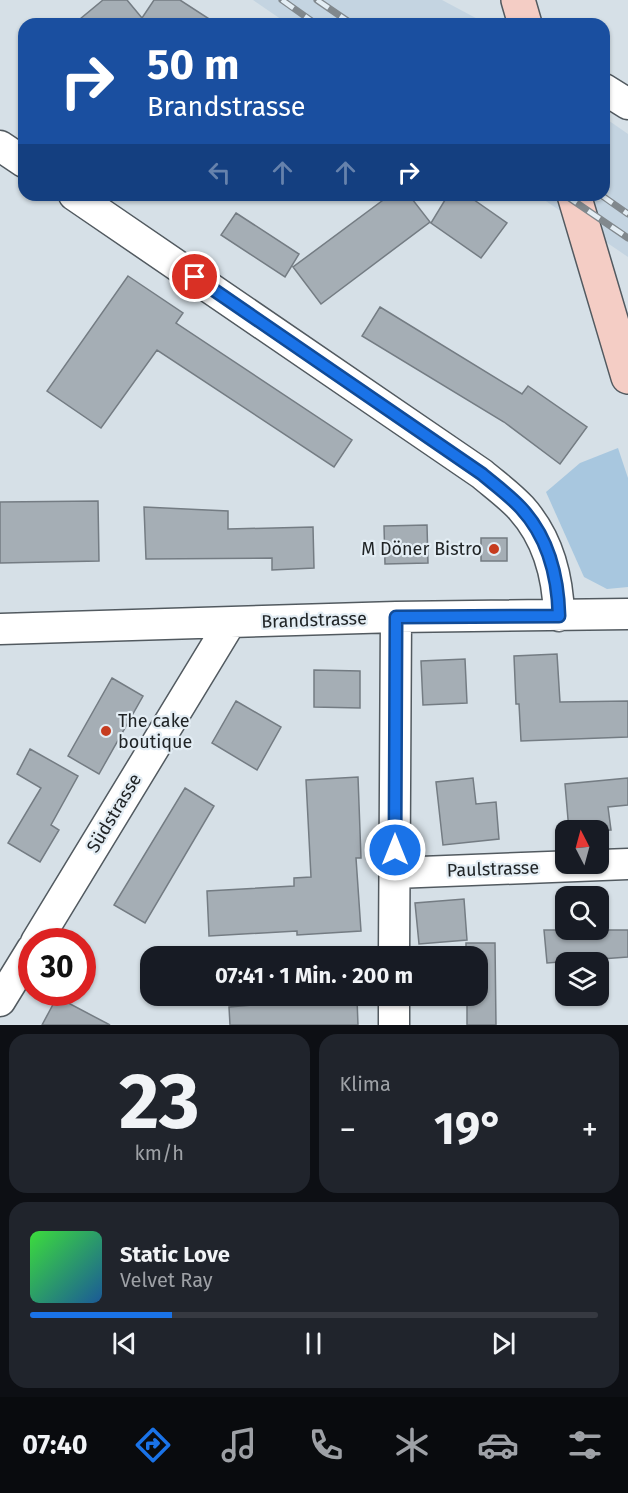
<!DOCTYPE html>
<html lang="de">
<meta charset="utf-8">
<style>
:root{--surface:#171b24;--page:#20242c;--text:#f1f3f6;--muted:#9ea1a6;--line:#363941;--accent:#1a73e8}
body{margin:0;font-family:"Fira Sans",sans-serif;background:var(--page);color:var(--text);height:100vh;display:flex;flex-direction:column;font-size:22px;white-space:nowrap}
*{box-sizing:border-box;margin:0}
p{font-size:20px;color:var(--muted)}
.icon{flex:none;width:33px;height:33px;fill:none;stroke:currentColor;stroke-width:2;stroke-linecap:round;stroke-linejoin:round}
.map{position:relative;height:1025px;overflow:hidden}
.side{display:flex;flex-direction:column;gap:9px;padding:9px;background:#0d0f14;flex:1}
.side>*{flex:none}
.hud{position:absolute;left:18px;top:18px;width:592px;height:183px;border-radius:18px;box-shadow:0 2px 4px #0004;background:#1a4fa0;color:#fff;overflow:hidden}
.needle{width:39px;rotate:354deg}
.tools{position:absolute;left:555px;top:820px;display:grid;gap:12px}
.tools a{display:grid;place-items:center;width:54px;height:54px;border-radius:12px;background:var(--surface);box-shadow:0 2px 4px #0004;font-size:30px}
.speed{position:absolute;left:18px;top:928px;display:flex;gap:12px;font-size:30px;font-weight:700;text-align:center}
.speed>*{display:grid;place-content:center;width:78px;height:78px;border-radius:50%;background:var(--surface);box-shadow:0 2px 4px #0004;line-height:1}
.speed .limit{border:9px solid #d22;background:#fff;color:#111}
.pin{position:absolute;display:grid;place-items:center;width:51px;height:51px;color:#fff;margin:-26px;border:3px solid #fff;border-radius:50%;box-shadow:0 2px 6px #0007}
.me{position:absolute;width:66px;margin:-33px;rotate:0deg;stroke-linejoin:round;filter:drop-shadow(0 0 4px #0008)}
.turn{display:flex;align-items:center;gap:21px;height:126px;padding:0 30px;font-size:27px}
.turn .icon{width:78px;height:78px;stroke-width:2.5}
.turn b{display:block;font-size:42px;line-height:51px}
.lanes{display:flex;align-items:center;height:57px;padding:0 30px;background:#0003;justify-content:center;gap:30px;direction:ltr}
.lanes .off{opacity:.35}
.big{font-size:45px;font-weight:700;line-height:1.1}
.side .card{flex:1;display:flex;flex-direction:column;justify-content:center;gap:9px;min-width:0;padding:0 21px;border-radius:18px;background:var(--page)}
.side .dial{align-items:center;gap:0}
.dial b{font-size:78px;line-height:1}
.song{display:flex;align-items:center;gap:18px}
.cover{width:72px;height:72px;border-radius:9px;background:linear-gradient(135deg,hsl(120 70% 55%),hsl(210 70% 35%))}
.played{height:6px;border-radius:3px;background:linear-gradient(90deg,var(--accent) 25%,var(--line) 25%)}
.keys{display:flex;justify-content:space-around;direction:ltr}
.heat{display:flex;justify-content:space-between;align-items:center;font-size:33px;direction:ltr}
.side .tiles{flex:1;display:grid;gap:9px;grid-template-columns:1fr 1fr}
.card:last-child{grid-column:span 2}
.trip{position:absolute;left:140px;top:946px;width:348px;height:60px;border-radius:18px;background:var(--surface);box-shadow:0 2px 4px #0004;font-weight:700;line-height:60px;text-align:center}
.tabs{display:flex;height:96px;justify-content:space-around;align-items:center;background:#090b0e;color:var(--muted)}
.tabs .icon{width:42px;height:42px}
.tabs .active{color:var(--accent)}
.tabs b{font-size:27px;color:var(--text)}
.map>svg:first-child{display:block}
.built{fill:#c4d4e1}
.green{fill:#a8c7df}
.building{fill:#a5aeb5;stroke:#747c83;stroke-width:1.5}
.lines{fill:none;stroke-linecap:round;stroke-linejoin:round}
.minor-casing{stroke:#525a60;stroke-width:33}
.secondary-casing{stroke:#525a60;stroke-width:36}
.minor{stroke:#fff;stroke-width:30}
.secondary{stroke:#f4cdc5;stroke-width:33}
.rail-casing{stroke:#81888d;stroke-width:7}
.rail{stroke:#e3edf4;stroke-width:4.5;stroke-dasharray:14;stroke-linecap:butt}
.route-casing{stroke:#114b97;stroke-width:15}
.route{stroke:#1a73e8;stroke-width:10}
.poi-dot{fill:#c63c1f;stroke:#e3edf4;stroke-width:2}
.labels{text-anchor:middle;dominant-baseline:central;stroke-width:4.5;stroke-linejoin:round;paint-order:stroke}
.poi-label{font-size:18px;fill:#202426;stroke:#e3edf4;text-anchor:end}
.street-label{font-size:18px;fill:#202426;stroke:#e3edf4}
</style>
<div class="map">
<svg width="628" height="1025" viewBox="0 0 628 1025">
<rect width="100%" height="100%" fill="#d6e0e7"/>
<path class="built" d="M 253,0 L 442,0 L 487,24 L 288,24 Z
M 605,118 L 628,134 L 628,257 L 537,195 L 604,195 Z"/>
<path class="green" d="M 618,448 L 628,478 L 628,587 L 607,589 L 584,577 L 546,492 L 580,463 Z"/>
<path class="building" d="M 103,0 L 127,0 L 142,18 L 154,0 L 180,0 L 217,24 L 74,24 Z
M 390,195 L 409,195 L 430,222 L 321,304 L 293,267 Z
M 448,195 L 467,195 L 507,223 L 481,258 L 431,223 Z
M 236,213 L 299,254 L 285,277 L 221,235 Z
M 128,276 L 183,313 L 176,323 L 352,440 L 334,467 L 157,350 L 101,428 L 47,391 Z
M 380,307 L 522,394 L 528,386 L 587,427 L 560,464 L 504,422 L 362,336 Z
M 98,501 L 99,561 L 0,563 L 0,502 Z
M 144,507 L 228,511 L 228,529 L 313,527 L 314,568 L 272,570 L 272,558 L 146,559 Z
M 427,525 L 428,563 L 385,564 L 384,526 Z
M 481,538 L 507,538 L 507,561 L 481,561 Z
M 557,654 L 560,702 L 628,701 L 628,737 L 521,741 L 519,704 L 516,704 L 514,656 Z
M 465,659 L 467,703 L 423,705 L 421,661 Z
M 314,670 L 360,671 L 360,708 L 314,707 Z
M 112,678 L 143,696 L 99,774 L 68,756 Z
M 236,701 L 281,727 L 257,770 L 212,743 Z
M 30,749 L 78,776 L 51,825 L 59,830 L 40,862 L 8,843 L 41,788 L 17,774 Z
M 358,777 L 361,858 L 356,858 L 361,931 L 297,935 L 297,931 L 209,936 L 207,891 L 294,886 L 294,878 L 311,877 L 306,780 Z
M 473,778 L 476,804 L 496,802 L 499,839 L 443,845 L 436,782 Z
M 628,778 L 628,805 L 608,807 L 611,830 L 569,831 L 565,784 Z
M 185,788 L 214,806 L 145,923 L 114,905 Z
M 464,899 L 467,940 L 419,944 L 415,903 Z
M 544,930 L 628,930 L 628,957 L 547,963 Z
M 466,943 L 495,943 L 496,1025 L 467,1025 L 467,996 L 477,996 L 477,957 L 466,957 Z
M 57,997 L 110,1025 L 42,1025 Z
M 357,999 L 358,1025 L 230,1025 L 229,1007 L 286,1002 L 286,1000 Z"/>
<g class="lines">
<g class="minor-casing">
<path id="minor" d="M 604,89 L 628,104
M 0,146 L 24,162
M 74,195 L 482,474 C 495,485 510,496 521,508 C 548,538 558,577 559,616
M 0,629 L 396,617 L 628,614
M 395,873 L 628,864
M 36,942 L 230,623
M 394,957 L 396,617
M 0,1001 L 32,949
M 394,1025 L 394,996"/>
</g>
<g class="secondary-casing">
<path id="secondary" d="M 518,0 L 525,24
M 574,195 L 628,377"/>
</g>
<use href="#minor" class="minor"/>
<use href="#secondary" class="secondary"/>
<g class="rail-casing">
<path id="rail" d="M 282,0 L 316,24
M 317,0 L 352,24
M 565,195 L 628,238
M 601,195 L 628,214"/>
</g>
<use href="#rail" class="rail"/>
</g>
<g class="lines">
<g class="route-casing">
<path id="route" d="M 195,277 L 482,474 C 495,485 510,496 521,508 C 548,537 558,577 559,616 L 396,617 L 395,850"/>
</g>
<use href="#route" class="route"/>
</g>
<g class="poi-dot">
<circle cx="494" cy="549" r="6"/>
<circle cx="106" cy="731" r="6"/>
</g>
<g class="labels">
<g class="poi-label">
<text x="482" y="549">M Döner Bistro</text>
<text x="118" y="721" text-anchor="start">The cake<tspan x="118" dy="21">boutique</tspan></text>
</g>
<g class="street-label">
<text transform="translate(314 620) rotate(-2)">Brandstrasse</text>
<text transform="translate(114 813) rotate(-59)">Südstrasse</text>
<text transform="translate(493 869) rotate(-2)">Paulstrasse</text>
</g>
</g>
</svg>
<div class="tools">
<a><svg class="needle" viewBox="-14 -14 28 28"><path d="M0-13l5 13h-10z" fill="#e53935"/><path d="M0 13l5-13h-10z" fill="#9ea1a6"/></svg></a>
<a><svg class="icon" aria-label="search" viewBox="0 0 24 24"><circle cx="10" cy="10" r="6"/><path d="M15 15l6 6"/></svg></a>
<a><svg class="icon" aria-label="layers" viewBox="0 0 24 24"><path d="M12 4l9 5-9 5-9-5zM3 14l9 5 9-5"/></svg></a>
</div>
<div class="speed"><div class="limit">30</div></div>
<div class="pin" style="left:195px;top:277px;background:#d93025"><svg class="icon" aria-label="arrive" viewBox="0 0 24 24"><path d="M6 21V4h12l-3 4 3 4H6"/></svg></div>
<svg class="me" style="left:395px;top:850px" viewBox="-20 -20 40 40"><circle r="17" fill="#1a73e8" stroke="#fff" stroke-width="3"/><path d="M0-11L8 9 0 5-8 9z" fill="#fff"/></svg>
<div class="trip">07:41 · 1 Min. · 200 m</div>
<div class="hud">
<div class="turn"><svg class="icon" aria-label="right" viewBox="0 0 24 24"><path d="M7 20v-9h11M14 6l5 5-5 5"/></svg><div><b>50 m</b>Brandstrasse</div></div>
<div class="lanes"><svg class="icon off" aria-label="left" viewBox="0 0 24 24"><path d="M17 20v-9H6M10 6l-5 5 5 5"/></svg><svg class="icon off" aria-label="ahead" viewBox="0 0 24 24"><path d="M12 20V5M6 11l6-6 6 6"/></svg><svg class="icon off" aria-label="ahead" viewBox="0 0 24 24"><path d="M12 20V5M6 11l6-6 6 6"/></svg><svg class="icon" aria-label="right" viewBox="0 0 24 24"><path d="M7 20v-9h11M14 6l5 5-5 5"/></svg></div>
</div>
</div>
<section class="side">
<div class="tiles">
<div class="card dial"><b>23</b><p>km/h</p></div>
<div class="card"><p>Klima</p>
<div class="heat"><a>−</a><b class="big">19°</b><a>+</a></div>
</div>
<div class="card">
<div class="song"><i class="cover"></i><div><b>Static Love</b><p>Velvet Ray</p></div></div>
<div class="played"></div>
<div class="keys"><svg class="icon" aria-label="previous" viewBox="0 0 24 24"><path d="M18 5L8 12l10 7zM5 5v14"/></svg><svg class="icon" aria-label="pause" viewBox="0 0 24 24"><path d="M8 5v14M16 5v14"/></svg><svg class="icon" aria-label="next" viewBox="0 0 24 24"><path d="M6 5l10 7-10 7zM19 5v14"/></svg></div>
</div>
</div>
</section>
<nav class="tabs">
<b>07:40</b>
<svg class="icon active" aria-label="directions" viewBox="0 0 24 24"><path d="M12 3l9 9-9 9-9-9zM9 14v-3h6M13 9l2 2-2 2"/></svg>
<svg class="icon" aria-label="music" viewBox="0 0 24 24"><path d="M9 18V5l10-2v13"/><circle cx="6" cy="18" r="3"/><circle cx="16" cy="16" r="3"/></svg>
<svg class="icon" aria-label="phone" viewBox="0 0 24 24"><path d="M5 4h4l2 5-3 2q2 4 5 5l2-3 5 2v4C11 20 4 13 5 4z"/></svg>
<svg class="icon" aria-label="climate" viewBox="0 0 24 24"><path d="M12 3v18M4 7l16 10M4 17L20 7"/></svg>
<svg class="icon" aria-label="car" viewBox="0 0 24 24"><path d="M5 17H2v-5l4-1 3-4h7l3 4 3 1v5h-3M9 17h6M6 11h13"/><circle cx="7" cy="17" r="2"/><circle cx="17" cy="17" r="2"/></svg>
<svg class="icon" aria-label="filters" viewBox="0 0 24 24"><path d="M4 7h16M4 17h16"/><circle cx="9" cy="7" r="2"/><circle cx="15" cy="17" r="2"/></svg>
</nav>
